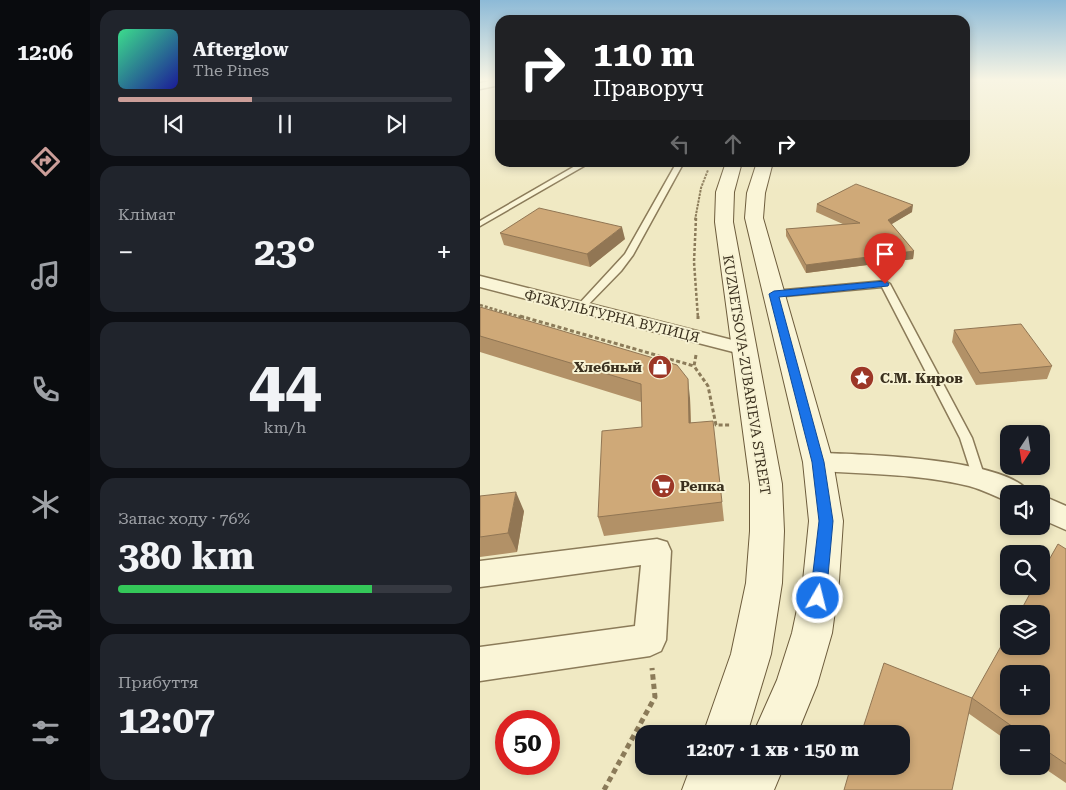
<!DOCTYPE html>
<html lang="uk">
<meta charset="utf-8">
<style>
:root{--surface:#171b24;--page:#20242c;--text:#f1f3f6;--muted:#9ea1a6;--line:#363941;--accent:#cb9e99}
body{margin:0;font-family:"Roboto Serif",serif;background:var(--page);color:var(--text);height:100vh;display:flex;flex-direction:column;font-size:19px;white-space:nowrap}
*{box-sizing:border-box;margin:0}
p{font-size:16px;color:var(--muted)}
.icon{flex:none;width:28px;height:28px;fill:none;stroke:currentColor;stroke-width:2;stroke-linecap:round;stroke-linejoin:round}
.map{position:relative;flex:1;overflow:hidden}
.side{display:flex;flex-direction:column;gap:10px;padding:10px;background:#0d0f14;width:390px}
.side>*{flex:none}
.guide{position:absolute;left:15px;top:15px;width:475px;height:152px;border-radius:15px;box-shadow:0 2px 8px #0003;background:#202124;color:#fff;overflow:hidden}
.needle{width:32px;rotate:192deg}
.tools{position:absolute;left:520px;top:425px;display:grid;gap:10px}
.tools a{display:grid;place-items:center;width:50px;height:50px;border-radius:10px;background:var(--surface);box-shadow:0 2px 8px #0003;font-size:25px}
.speed{position:absolute;left:15px;top:710px;display:flex;gap:10px;font-size:25px;font-weight:700;text-align:center}
.speed>*{display:grid;place-content:center;width:65px;height:65px;border-radius:50%;background:var(--surface);box-shadow:0 2px 8px #0003;line-height:1}
.speed .limit{border:8px solid #d22;background:#fff;color:#111}
.pin{position:absolute;display:grid;place-items:center;width:42px;height:42px;color:#fff;margin:-51px -21px;border-radius:50% 50% 50% 0;rotate:-45deg;box-shadow:0 0 5px #0007}
.pin .icon{rotate:45deg}
.me{position:absolute;width:55px;margin:-28px;rotate:8deg;stroke-linejoin:round;filter:drop-shadow(0 0 4px #0008)}
.turn{display:flex;align-items:center;gap:18px;height:105px;padding:0 15px;font-size:22px}
.turn .icon{width:65px;height:65px;stroke-width:2.5}
.turn b{display:block;font-size:35px;line-height:42px}
.lanes{display:flex;align-items:center;height:48px;padding:0 15px;background:#0003;justify-content:center;gap:25px;direction:ltr}
.lanes .off{opacity:.35}
.big{font-size:38px;font-weight:700;line-height:1.1}
.side .card{flex:1;display:flex;flex-direction:column;justify-content:center;gap:8px;min-width:0;padding:0 18px;border-radius:15px;background:var(--page)}
.side .dial{align-items:center;gap:0}
.dial b{font-size:65px;line-height:1}
.song{display:flex;align-items:center;gap:15px}
.cover{width:60px;height:60px;border-radius:8px;background:linear-gradient(135deg,hsl(150 70% 55%),hsl(240 70% 35%))}
.played{height:5px;border-radius:2px;background:linear-gradient(90deg,var(--accent) 40%,var(--line) 40%)}
.keys{display:flex;justify-content:space-around;direction:ltr}
.heat{display:flex;justify-content:space-between;align-items:center;font-size:28px;direction:ltr}
.charge{height:8px;border-radius:4px;background:linear-gradient(90deg,#34c759 76%,var(--line) 0)}
.trip{position:absolute;left:155px;top:725px;width:275px;height:50px;border-radius:15px;background:var(--surface);box-shadow:0 2px 8px #0003;font-weight:700;line-height:50px;text-align:center}
main{display:flex;flex:1;min-height:0}
.menu{display:flex;flex-direction:column;width:90px;justify-content:space-around;align-items:center;background:#090b0e;color:var(--muted)}
.menu .icon{width:35px;height:35px}
.menu .on{color:var(--accent)}
.menu b{font-size:22px;color:var(--text)}
.map>svg:first-child{display:block}
.lines{fill:none;stroke-linecap:round;stroke-linejoin:round}
.service-casing{stroke:#8b7b59;stroke-width:3}
.minor-casing{stroke:#8b7b59;stroke-width:3}
.secondary-casing{stroke:#6d5c3c;stroke-width:2}
.path-far3{stroke:#8b7b59;stroke-width:2;stroke-dasharray:2.5 1;stroke-linecap:butt}
.path-far2{stroke:#8b7b59;stroke-width:2.5;stroke-dasharray:3 2;stroke-linecap:butt}
.path-far1{stroke:#8b7b59;stroke-width:3;stroke-dasharray:4 2.5;stroke-linecap:butt}
.path{stroke:#8b7b59;stroke-width:5;stroke-dasharray:5.5 4;stroke-linecap:butt}
.service{fill:#faf5d7;fill-rule:evenodd}
.minor{fill:#faf5d7;fill-rule:evenodd}
.secondary{fill:#faf5d7;fill-rule:evenodd}
.wall{fill:#b29167}
.shaded-wall{fill:#917654}
.building{fill:#cfa978;stroke:#917654;fill-rule:evenodd}
.route{fill:#1a73e8;stroke:#114b97}
.labels{text-anchor:middle;dominant-baseline:central;stroke-width:4;stroke-linejoin:round;paint-order:stroke}
.street-label{font-size:14px;fill:#3a301e;stroke:#f7f2d3}
.poi-label{font-size:14px;font-weight:bold;fill:#3a301e;stroke:#f7f2d3;text-anchor:start}
</style>
<main>
<nav class="menu">
<b>12:06</b>
<svg class="icon on" aria-label="directions" viewBox="0 0 24 24"><path d="M12 3l9 9-9 9-9-9zM9 14v-3h6M13 9l2 2-2 2"/></svg>
<svg class="icon" aria-label="music" viewBox="0 0 24 24"><path d="M9 18V5l10-2v13"/><circle cx="6" cy="18" r="3"/><circle cx="16" cy="16" r="3"/></svg>
<svg class="icon" aria-label="phone" viewBox="0 0 24 24"><path d="M5 4h4l2 5-3 2q2 4 5 5l2-3 5 2v4C11 20 4 13 5 4z"/></svg>
<svg class="icon" aria-label="climate" viewBox="0 0 24 24"><path d="M12 3v18M4 7l16 10M4 17L20 7"/></svg>
<svg class="icon" aria-label="car" viewBox="0 0 24 24"><path d="M5 17H2v-5l4-1 3-4h7l3 4 3 1v5h-3M9 17h6M6 11h13"/><circle cx="7" cy="17" r="2"/><circle cx="17" cy="17" r="2"/></svg>
<svg class="icon" aria-label="filters" viewBox="0 0 24 24"><path d="M4 7h16M4 17h16"/><circle cx="9" cy="7" r="2"/><circle cx="15" cy="17" r="2"/></svg>
</nav>
<section class="side">
<div class="card">
<div class="song"><i class="cover"></i><div><b>Afterglow</b><p>The Pines</p></div></div>
<div class="played"></div>
<div class="keys"><svg class="icon" aria-label="previous" viewBox="0 0 24 24"><path d="M18 5L8 12l10 7zM5 5v14"/></svg><svg class="icon" aria-label="pause" viewBox="0 0 24 24"><path d="M8 5v14M16 5v14"/></svg><svg class="icon" aria-label="next" viewBox="0 0 24 24"><path d="M6 5l10 7-10 7zM19 5v14"/></svg></div>
</div>
<div class="card"><p>Клімат</p>
<div class="heat"><a>−</a><b class="big">23°</b><a>+</a></div>
</div>
<div class="card dial"><b>44</b><p>km/h</p></div>
<div class="card"><p>Запас ходу · 76%</p><b class="big">380 km</b><div class="charge"></div></div>
<div class="card"><p>Прибуття</p><b class="big">12:07</b></div>
</section>
<div class="map">
<svg width="586" height="790" viewBox="0 0 586 790">
<rect width="100%" height="100%" fill="#f0e9c3"/>
<g class="lines">
<g class="service-casing">
<path id="service" d="M 102,162 L 111,162 L 0,226 L 0,221 Z
M 197,162 L 204,162 L 153,255 L 141,271 L 103,310 L 97,310 L 97,306 L 145,254 Z
M 405,281 L 410,284 L 492,438 L 505,478 L 504,482 L 499,483 L 494,482 L 493,478 L 480,438 L 402,287 L 294,297 L 289,294 L 294,291 Z"/>
</g>
<g class="minor-casing">
<path id="minor" d="M 20,79 L 20,85 L 0,89 L 0,83 Z
M 0,276 L 272,345 L 275,349 L 272,353 L 265,355 L 0,287 Z
M 338,453 C 378,454 531,458 550,494 L 529,494 L 529,502 C 515,496 503,490 489,486 C 440,474 388,474 338,471 L 329,469 L 325,462 L 329,455 Z
M 561,495 L 586,506 L 586,530 L 561,519 Z
M 177,539 L 187,542 L 191,551 L 186,640 L 181,651 L 170,656 L 0,681 L 0,647 L 155,626 L 161,565 L 0,587 L 0,561 Z"/>
</g>
<g class="secondary-casing">
<path id="secondary" d="M 246,162 L 262,162 L 254,192 L 253,222 L 302,484 L 304,531 L 302,583 L 291,654 L 267,734 L 223,734 L 251,654 L 266,583 L 270,531 L 270,484 L 235,222 L 236,192 Z
M 277,162 L 293,162 L 285,193 L 283,218 L 353,462 L 363,521 L 359,581 L 352,633 L 337,685 L 317,734 L 273,734 L 297,680 L 312,633 L 323,581 L 329,521 L 323,462 L 265,218 L 267,193 Z
M 211,766 L 304,766 L 294,790 L 202,790 Z"/>
</g>
<path class="path-far3" d="M 215,220 L 221,188 L 228,170"/>
<path class="path-far2" d="M 216,218 L 214,262 L 218,318
M 0,305 L 44,318"/>
<path class="path-far1" d="M 40,316 L 214,366
M 218,316 L 218,319
M 216,355 L 214,366 L 228,386 L 236,425 L 251,425"/>
<path class="path" d="M 124,790 L 175,697 L 172,668"/>
<use href="#service" class="service"/>
<use href="#minor" class="minor"/>
<use href="#secondary" class="secondary"/>
</g>
<path class="wall" d="M 337,204 L 432,212 L 411,224 L 434,251 L 433,259 L 326,273 L 306,236 L 306,229 L 365,225 L 336,212 Z
M 20,233 L 145,239 L 110,267 L 24,245 Z
M 0,307 L 210,398 L 211,423 L 242,502 L 244,521 L 124,536 L 118,517 L 162,427 L 161,402 L 0,352 Z
M 474,330 L 572,366 L 567,379 L 496,385 L 472,342 Z
M 0,496 L 44,511 L 37,552 L 0,557 Z
M 586,549 L 586,783 L 561,766 L 561,734 L 529,734 L 529,742 L 488,713 L 492,698 Z"/>
<path class="shaded-wall" d="M 433,205 L 432,212 L 407,227 L 408,220 Z
M 142,227 L 145,239 L 110,267 L 107,254 Z
M 434,251 L 433,259 L 326,273 L 326,265 Z
M 208,379 L 210,398 L 211,442 L 209,423 Z
M 36,492 L 44,511 L 37,552 L 28,533 Z"/>
<path class="building" d="M 376,184 L 433,205 L 408,220 L 434,251 L 326,265 L 306,229 L 380,223 L 337,204 Z
M 59,208 L 142,227 L 107,254 L 20,233 Z
M 0,307 L 59,324 L 197,365 L 208,379 L 209,423 L 233,421 L 242,502 L 118,517 L 122,431 L 162,427 L 161,384 L 0,336 Z
M 541,324 L 572,366 L 500,373 L 474,330 Z
M 36,492 L 28,533 L 0,537 L 0,496 Z
M 578,544 L 586,549 L 586,764 L 561,747 L 561,734 L 543,734 L 492,698 L 529,632 L 529,646 L 561,646 L 561,614 L 539,614 L 554,586 L 561,586 L 561,574 ZM 529,674 L 561,674 L 561,706 L 529,706 Z
M 404,663 L 492,698 L 472,790 L 364,790 L 371,766 L 421,766 L 421,734 L 381,734 Z"/>
<linearGradient id="sky" x2="0" y2="1"><stop stop-color="#8dbad7"/><stop offset="0.42" stop-color="#f8f5e4"/><stop offset="1" stop-color="#f8f5e4" stop-opacity="0"/></linearGradient>
<rect width="586" height="190" fill="url(#sky)"/>
<path class="route" d="M 405,281 L 409,284 L 408,286 L 299,297 L 344,462 L 353,521 L 346,598 L 343,603 L 338,605 L 332,603 L 330,598 L 339,521 L 332,462 L 289,294 L 294,291 Z"/>
<defs>
<g id="shop-disc" transform="scale(1.25)"><circle r="9.5" fill="#9c3727" stroke="#f7f2d3"/><path d="M-5-2.5h2.3a2.7 3.5 0 0 1 5.4 0H5L5.5 6h-11ZM-1.5-2.5h3a1.5 2.3 0 0 0-3 0Z" fill="#fff"/></g>
<g id="sight-disc" transform="scale(1.25)"><circle r="9.5" fill="#9c3727" stroke="#f7f2d3"/><path d="M0-6L1.8-2.2L6-1.7L2.9 1.2L3.7 5.4L0 3.3L-3.7 5.4L-2.9 1.2L-6-1.7L-1.8-2.2Z" fill="#fff"/></g>
<g id="supermarket-disc" transform="scale(1.25)"><circle r="9.5" fill="#9c3727" stroke="#f7f2d3"/><path d="M-6-5.5h2.5l.6 2H6L4.5 2H-2.5L-4.4-4H-6ZM-1.5 3.2a1.3 1.3 0 1 0 .1 0ZM3 3.2a1.3 1.3 0 1 0 .1 0Z" fill="#fff"/></g>
</defs>
<g fill-rule="evenodd">
<use href="#shop-disc" x="180" y="367"/>
<use href="#sight-disc" x="382" y="378"/>
<use href="#supermarket-disc" x="183" y="486"/>
</g>
<g class="labels">
<g class="street-label">
<text transform="translate(132 316) rotate(14)">ФІЗКУЛЬТУРНА ВУЛИЦЯ</text>
<text transform="translate(267 375) rotate(81)">KUZNETSOVA-ZUBARIEVA STREET</text>
</g>
<g class="poi-label">
<text x="162" y="367" text-anchor="end">Хлебный</text>
<text x="400" y="378">С.М. Киров</text>
<text x="200" y="486">Репка</text>
</g>
</g>
</svg>
<div class="tools">
<a><svg class="needle" viewBox="-14 -14 28 28"><path d="M0-13l5 13h-10z" fill="#e53935"/><path d="M0 13l5-13h-10z" fill="#9ea1a6"/></svg></a>
<a><svg class="icon" aria-label="sound" viewBox="0 0 24 24"><path d="M4 9h4l5-4v14l-5-4H4zM17 9q2 3 0 6"/></svg></a>
<a><svg class="icon" aria-label="search" viewBox="0 0 24 24"><circle cx="10" cy="10" r="6"/><path d="M15 15l6 6"/></svg></a>
<a><svg class="icon" aria-label="layers" viewBox="0 0 24 24"><path d="M12 4l9 5-9 5-9-5zM3 14l9 5 9-5"/></svg></a>
<a>+</a>
<a>−</a>
</div>
<div class="speed"><div class="limit">50</div></div>
<div class="pin" style="left:405px;top:284px;background:#d93025"><svg class="icon" aria-label="arrive" viewBox="0 0 24 24"><path d="M6 21V4h12l-3 4 3 4H6"/></svg></div>
<svg class="me" style="left:338px;top:598px" viewBox="-20 -20 40 40"><circle r="17" fill="#1a73e8" stroke="#fff" stroke-width="3"/><path d="M0-11L8 9 0 5-8 9z" fill="#fff"/></svg>
<div class="trip">12:07 · 1 хв · 150 m</div>
<div class="guide">
<div class="turn"><svg class="icon" aria-label="right" viewBox="0 0 24 24"><path d="M7 20v-9h11M14 6l5 5-5 5"/></svg><div><b>110 m</b>Праворуч</div></div>
<div class="lanes"><svg class="icon off" aria-label="left" viewBox="0 0 24 24"><path d="M17 20v-9H6M10 6l-5 5 5 5"/></svg><svg class="icon off" aria-label="ahead" viewBox="0 0 24 24"><path d="M12 20V5M6 11l6-6 6 6"/></svg><svg class="icon" aria-label="right" viewBox="0 0 24 24"><path d="M7 20v-9h11M14 6l5 5-5 5"/></svg></div>
</div>
</div>
</main>
